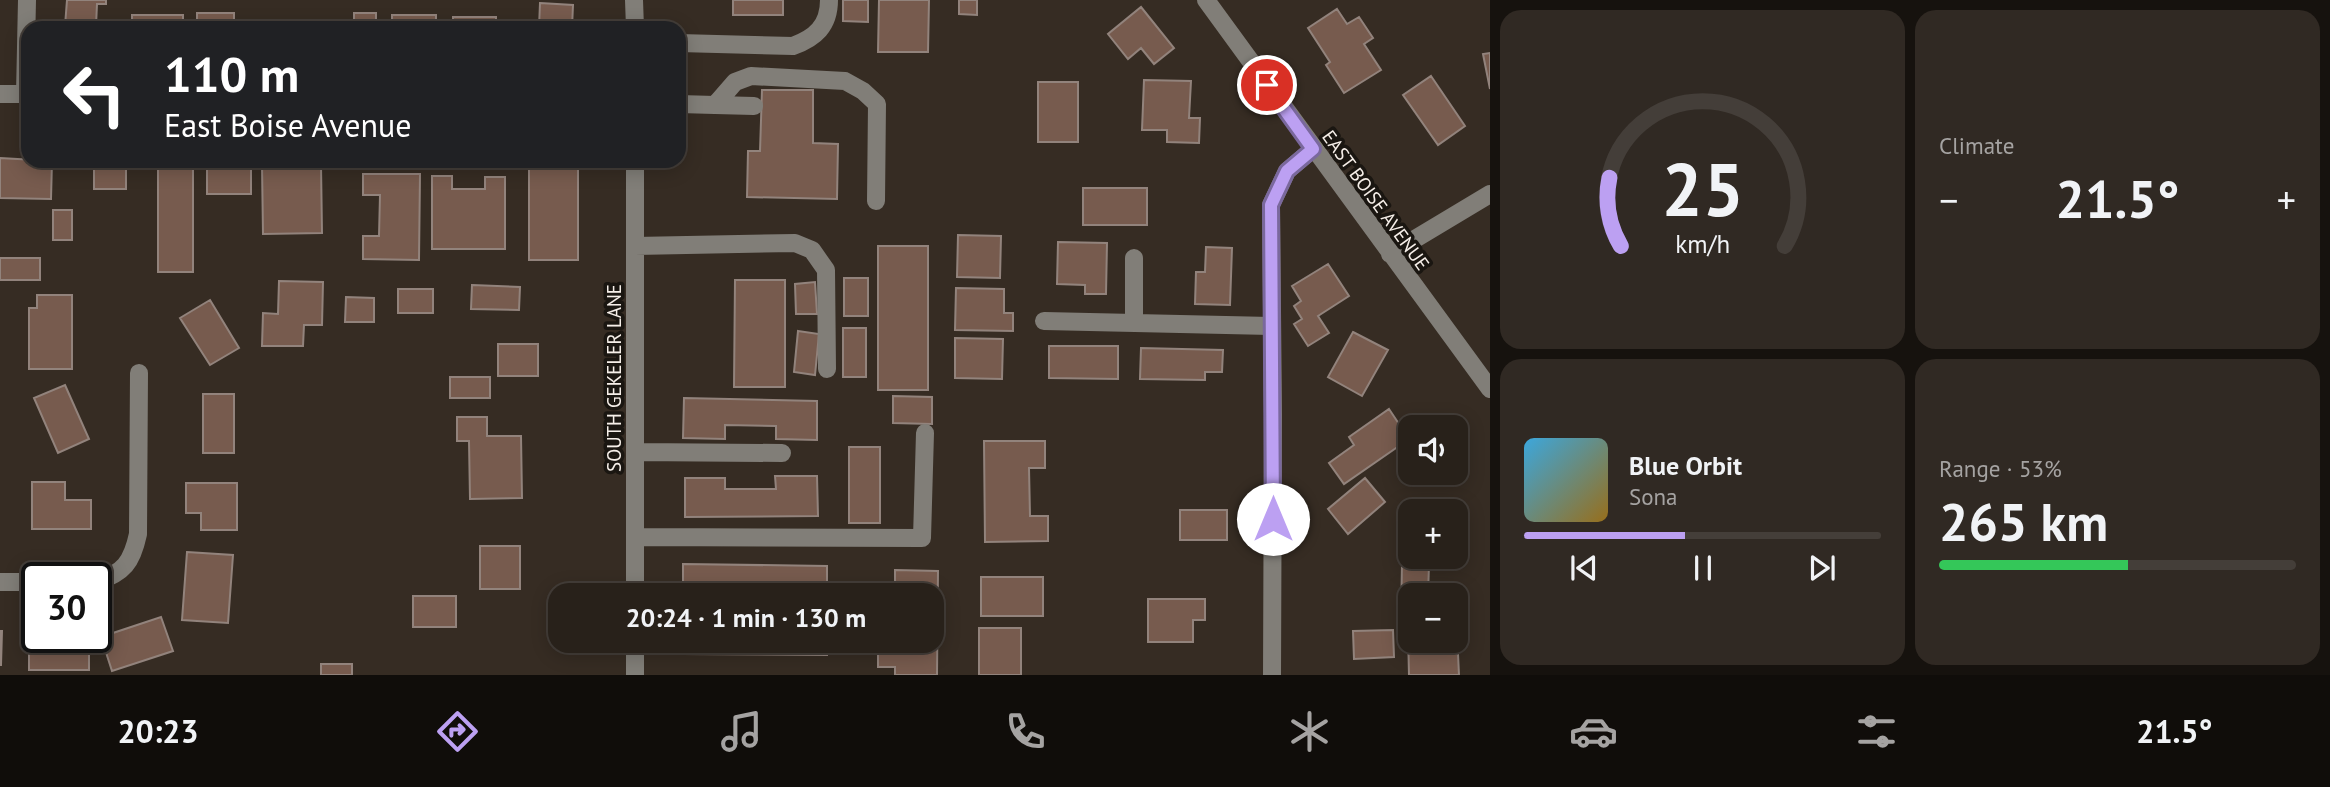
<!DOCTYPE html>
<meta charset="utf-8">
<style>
:root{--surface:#28211a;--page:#302923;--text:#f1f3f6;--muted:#a5a3a2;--line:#443e39;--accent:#bca0f2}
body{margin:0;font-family:"PT Sans",sans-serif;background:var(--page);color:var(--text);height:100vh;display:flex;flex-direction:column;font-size:26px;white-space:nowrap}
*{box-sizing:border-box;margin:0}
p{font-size:23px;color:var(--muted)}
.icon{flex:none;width:38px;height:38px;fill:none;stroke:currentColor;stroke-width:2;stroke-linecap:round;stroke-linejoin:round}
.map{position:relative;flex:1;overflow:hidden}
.panel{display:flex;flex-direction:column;gap:10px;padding:10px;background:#16120e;width:840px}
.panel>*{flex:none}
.guide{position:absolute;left:21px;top:21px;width:665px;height:147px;border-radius:21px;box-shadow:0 4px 18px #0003,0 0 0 2px var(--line);background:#202124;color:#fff;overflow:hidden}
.controls{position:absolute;left:1398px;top:415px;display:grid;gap:14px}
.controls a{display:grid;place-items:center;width:70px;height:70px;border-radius:14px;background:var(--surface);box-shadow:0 4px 18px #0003,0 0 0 2px var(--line);font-size:35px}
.speed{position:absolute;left:21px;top:562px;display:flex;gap:14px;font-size:35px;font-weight:700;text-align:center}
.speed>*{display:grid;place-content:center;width:91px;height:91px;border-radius:50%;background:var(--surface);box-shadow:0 4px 18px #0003,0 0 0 2px var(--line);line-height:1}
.speed .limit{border:4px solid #111;border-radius:10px;background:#fff;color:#111}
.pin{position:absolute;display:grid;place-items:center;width:60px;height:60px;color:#fff;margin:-30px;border:4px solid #fff;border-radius:50%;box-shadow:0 2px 7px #0007}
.me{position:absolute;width:77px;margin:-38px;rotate:0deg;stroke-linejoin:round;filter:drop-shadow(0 0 5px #0008)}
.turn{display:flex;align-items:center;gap:24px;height:147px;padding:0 28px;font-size:32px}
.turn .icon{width:91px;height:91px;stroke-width:2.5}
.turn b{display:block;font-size:49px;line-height:60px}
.big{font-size:52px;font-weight:700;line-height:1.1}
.panel .tile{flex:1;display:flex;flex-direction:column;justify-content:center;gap:10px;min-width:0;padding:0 24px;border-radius:21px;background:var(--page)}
.panel .dial{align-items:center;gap:0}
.dial svg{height:182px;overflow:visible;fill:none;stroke:var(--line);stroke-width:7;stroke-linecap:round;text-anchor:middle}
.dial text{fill:var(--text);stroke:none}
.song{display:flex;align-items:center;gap:21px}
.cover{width:84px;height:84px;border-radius:10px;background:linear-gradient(135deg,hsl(200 70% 55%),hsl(40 70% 35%))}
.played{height:7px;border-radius:4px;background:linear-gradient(90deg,var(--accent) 45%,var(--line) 45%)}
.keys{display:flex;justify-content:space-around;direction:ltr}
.heat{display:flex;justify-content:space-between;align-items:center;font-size:38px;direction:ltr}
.charge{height:10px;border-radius:5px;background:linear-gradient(90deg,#34c759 53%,var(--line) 0)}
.panel .tiles{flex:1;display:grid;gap:10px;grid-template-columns:repeat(2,1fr)}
.trip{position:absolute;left:548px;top:583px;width:396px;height:70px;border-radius:21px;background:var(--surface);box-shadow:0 4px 18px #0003,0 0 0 2px var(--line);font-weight:700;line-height:70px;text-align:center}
.dock{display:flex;height:112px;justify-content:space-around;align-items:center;background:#100d0a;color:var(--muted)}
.dock .icon{width:49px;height:49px}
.dock .on{color:var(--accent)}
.dock b{font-size:32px;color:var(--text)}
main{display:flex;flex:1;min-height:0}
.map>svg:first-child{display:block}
.building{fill:#775b4e;stroke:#92837c;stroke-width:2}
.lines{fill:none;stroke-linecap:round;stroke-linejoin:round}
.minor{stroke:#817e78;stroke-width:18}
.route-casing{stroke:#7a689d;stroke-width:18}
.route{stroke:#bca0f2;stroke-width:12}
.labels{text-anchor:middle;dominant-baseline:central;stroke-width:7;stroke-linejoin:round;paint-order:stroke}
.street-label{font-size:19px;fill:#f6efe9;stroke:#1a1611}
</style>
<main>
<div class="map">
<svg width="1490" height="675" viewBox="0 0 1490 675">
<rect width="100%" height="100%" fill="#362c23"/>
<path class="building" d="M 67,0 L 106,0 L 106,4 L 97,4 L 96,26 L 65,26 Z
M 733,0 L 783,0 L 783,15 L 733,15 Z
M 843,0 L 868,0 L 868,22 L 843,21 Z
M 879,0 L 929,0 L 928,52 L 878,52 Z
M 959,0 L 977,0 L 977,15 L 959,14 Z
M 540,3 L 573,5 L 572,28 L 539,28 Z
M 1141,7 L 1174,48 L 1154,64 L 1141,48 L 1128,59 L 1108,34 Z
M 1337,9 L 1347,24 L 1359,17 L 1373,38 L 1364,44 L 1381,70 L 1344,93 L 1326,65 L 1330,62 L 1308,28 Z
M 197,13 L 234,13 L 234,28 L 197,28 Z
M 354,13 L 376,13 L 376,28 L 320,28 L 320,24 L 354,24 Z
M 132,15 L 183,15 L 183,28 L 132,28 Z
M 392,15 L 436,15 L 436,28 L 392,28 Z
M 453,17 L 496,17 L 496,28 L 453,28 Z
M 1490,53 L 1490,89 L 1483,54 Z
M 1431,76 L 1465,126 L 1438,145 L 1403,95 Z
M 1144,80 L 1191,81 L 1189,118 L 1200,118 L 1199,143 L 1167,142 L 1167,130 L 1142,130 Z
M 1038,82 L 1078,82 L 1078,142 L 1038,142 Z
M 762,90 L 813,90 L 813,143 L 838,144 L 837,199 L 747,197 L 748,151 L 760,151 Z
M 0,158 L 52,161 L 51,199 L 0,198 Z
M 94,161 L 126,161 L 126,189 L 94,189 Z
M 158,161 L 193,161 L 193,272 L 158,272 Z
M 207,161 L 251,161 L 251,194 L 207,194 Z
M 529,161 L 578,161 L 578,260 L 529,260 Z
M 262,165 L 321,165 L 322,233 L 263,234 Z
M 363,174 L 420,174 L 419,260 L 363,259 L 363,236 L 379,236 L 380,195 L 363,195 Z
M 432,176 L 452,176 L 452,189 L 485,189 L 485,177 L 505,177 L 505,249 L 432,249 Z
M 1083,188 L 1147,188 L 1147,225 L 1083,225 Z
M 53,210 L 72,210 L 72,240 L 53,240 Z
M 958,235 L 1001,236 L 1000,278 L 957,277 Z
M 1058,242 L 1107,243 L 1106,294 L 1085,294 L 1085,285 L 1057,284 Z
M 878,246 L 928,246 L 928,390 L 878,390 Z
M 1206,247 L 1232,248 L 1230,305 L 1195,304 L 1196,272 L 1205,272 Z
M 0,258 L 40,258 L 40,280 L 0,280 Z
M 1328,264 L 1349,296 L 1318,316 L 1329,333 L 1308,346 L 1294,324 L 1302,319 L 1294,306 L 1301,301 L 1292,286 Z
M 844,278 L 868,278 L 868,316 L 844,316 Z
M 735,280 L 785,280 L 785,387 L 734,387 Z
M 279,281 L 323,282 L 322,325 L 304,325 L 303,346 L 262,346 L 263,313 L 278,314 Z
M 815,282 L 817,314 L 796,314 L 795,284 Z
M 472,285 L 520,287 L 519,310 L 471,309 Z
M 956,288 L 1004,289 L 1004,313 L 1013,313 L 1013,331 L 955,330 Z
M 398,289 L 433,289 L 433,313 L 398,313 Z
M 37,295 L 72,295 L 72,369 L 29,369 L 29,308 L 37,308 Z
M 346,297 L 374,298 L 374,322 L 345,322 Z
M 210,300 L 239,348 L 210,365 L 180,318 Z
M 843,328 L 866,328 L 866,377 L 843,377 Z
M 798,331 L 819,334 L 815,375 L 794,372 Z
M 1353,332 L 1388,350 L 1362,396 L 1328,377 Z
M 955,338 L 1003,339 L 1002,379 L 955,378 Z
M 498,344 L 538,344 L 538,376 L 498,376 Z
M 1049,346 L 1118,346 L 1118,379 L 1049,378 Z
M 1141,348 L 1223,350 L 1222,372 L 1205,372 L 1205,380 L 1140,379 Z
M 450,377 L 490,377 L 490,398 L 450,398 Z
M 65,385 L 89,439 L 58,453 L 34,398 Z
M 203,394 L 234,394 L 234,453 L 203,453 Z
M 893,396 L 932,397 L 932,424 L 893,423 Z
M 684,398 L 817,401 L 817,440 L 776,439 L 776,426 L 725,425 L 725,439 L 683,438 Z
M 1389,409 L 1409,439 L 1344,484 L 1329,463 L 1354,445 L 1349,437 Z
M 457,417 L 487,417 L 487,436 L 521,436 L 522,498 L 470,499 L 469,441 L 457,441 Z
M 984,441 L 1045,441 L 1045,468 L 1029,468 L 1030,516 L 1048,516 L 1048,541 L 985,542 Z
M 849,447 L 880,447 L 880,523 L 849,523 Z
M 775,476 L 817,476 L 818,516 L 685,517 L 685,478 L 725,478 L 725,489 L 776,489 Z
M 1365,478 L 1385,502 L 1348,534 L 1328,509 Z
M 32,482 L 65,482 L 65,500 L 91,500 L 91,529 L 32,529 Z
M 186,483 L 237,483 L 237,530 L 201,530 L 201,513 L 186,513 Z
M 1180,510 L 1227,510 L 1227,540 L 1180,540 Z
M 480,546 L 520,546 L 520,589 L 480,589 Z
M 187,552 L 233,555 L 228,623 L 182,620 Z
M 683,564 L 827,566 L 827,595 L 683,595 Z
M 1402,564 L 1429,565 L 1428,595 L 1410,595 L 1410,618 L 1401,618 Z
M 895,570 L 938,571 L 937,675 L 895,675 L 895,667 L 878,667 L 878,647 L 889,647 L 889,640 L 931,640 L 931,595 L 879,595 L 879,593 L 895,593 Z
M 981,577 L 1043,577 L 1043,616 L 981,616 Z
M 413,596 L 456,596 L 456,627 L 413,627 Z
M 1148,599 L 1205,599 L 1205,620 L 1193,620 L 1193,642 L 1148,642 Z
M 161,617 L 173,651 L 112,671 L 101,637 Z
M 979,628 L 1021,628 L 1021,675 L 979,675 Z
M 1393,630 L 1394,657 L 1354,659 L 1353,631 Z
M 0,631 L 2,631 L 1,665 L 0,665 Z
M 1408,633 L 1410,633 L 1410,640 L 1442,640 L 1442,654 L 1458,654 L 1459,675 L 1409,675 Z
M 29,636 L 89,637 L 89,670 L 29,670 Z
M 683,640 L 827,640 L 827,655 L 683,654 Z
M 321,664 L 352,664 L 352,675 L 321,675 Z"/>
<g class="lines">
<path class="minor" d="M 634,0 L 635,28
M 1206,0 L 1490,389
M 679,43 L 793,46 C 815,38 829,26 829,0
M 0,94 L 28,94
M 25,94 L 27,0
M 679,104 L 715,105 L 735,82 L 751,76 L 845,81 L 863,91 L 877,104 L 876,201
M 715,105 L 754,106
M 635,161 L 635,595
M 635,246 L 795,243 L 812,250 L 826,270 L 827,369
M 1390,254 L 1490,194
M 1044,321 L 1271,326
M 1134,323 L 1134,258
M 635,452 L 782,453
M 635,537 L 922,538 L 925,433
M 0,582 L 37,582
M 96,582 C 124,573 132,562 138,534 L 139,373
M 635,640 L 635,675
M 1272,675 L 1273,415 L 1271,205 L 1287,171 L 1313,149"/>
</g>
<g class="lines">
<g class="route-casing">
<path id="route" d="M 1267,85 L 1313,149 L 1287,171 L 1271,205 L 1273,519"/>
</g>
<use href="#route" class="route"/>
</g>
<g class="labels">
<g class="street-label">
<text transform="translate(1376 200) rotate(54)">EAST BOISE AVENUE</text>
<text transform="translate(614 378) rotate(-90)">SOUTH GEKELER LANE</text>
</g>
</g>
</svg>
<div class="controls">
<a><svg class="icon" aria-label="sound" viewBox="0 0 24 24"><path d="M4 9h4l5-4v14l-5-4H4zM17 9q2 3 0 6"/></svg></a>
<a>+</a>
<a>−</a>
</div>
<div class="speed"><div class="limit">30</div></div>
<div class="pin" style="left:1267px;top:85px;background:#d93025"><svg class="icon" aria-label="arrive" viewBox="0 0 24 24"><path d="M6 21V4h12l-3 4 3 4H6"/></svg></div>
<svg class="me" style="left:1273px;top:519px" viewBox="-20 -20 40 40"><circle r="19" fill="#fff"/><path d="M0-13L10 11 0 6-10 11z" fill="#bca0f2"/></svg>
<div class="trip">20:24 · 1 min · 130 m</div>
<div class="guide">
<div class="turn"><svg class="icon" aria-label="left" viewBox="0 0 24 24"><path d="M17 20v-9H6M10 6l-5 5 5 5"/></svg><div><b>110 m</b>East Boise Avenue</div></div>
</div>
</div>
<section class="panel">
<div class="tiles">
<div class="tile dial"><svg viewBox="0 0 100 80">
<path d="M14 69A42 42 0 1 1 86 69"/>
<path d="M14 69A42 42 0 0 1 9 39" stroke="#bca0f2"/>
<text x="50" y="56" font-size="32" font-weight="700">25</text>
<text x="50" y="72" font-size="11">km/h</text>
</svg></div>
<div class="tile"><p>Climate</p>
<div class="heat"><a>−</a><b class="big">21.5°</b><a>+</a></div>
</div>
<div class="tile">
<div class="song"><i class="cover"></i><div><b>Blue Orbit</b><p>Sona</p></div></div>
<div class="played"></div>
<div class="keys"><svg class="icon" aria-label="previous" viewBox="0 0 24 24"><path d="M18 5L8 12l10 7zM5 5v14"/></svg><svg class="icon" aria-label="pause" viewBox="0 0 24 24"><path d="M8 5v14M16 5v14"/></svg><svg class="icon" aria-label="next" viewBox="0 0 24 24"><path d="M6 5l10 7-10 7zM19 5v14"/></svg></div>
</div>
<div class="tile"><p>Range · 53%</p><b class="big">265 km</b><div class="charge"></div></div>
</div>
</section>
</main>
<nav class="dock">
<b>20:23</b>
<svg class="icon on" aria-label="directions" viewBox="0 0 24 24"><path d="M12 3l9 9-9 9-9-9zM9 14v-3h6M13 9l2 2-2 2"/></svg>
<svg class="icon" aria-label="music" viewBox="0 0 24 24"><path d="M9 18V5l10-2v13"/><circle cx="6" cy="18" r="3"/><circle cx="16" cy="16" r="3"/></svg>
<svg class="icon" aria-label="phone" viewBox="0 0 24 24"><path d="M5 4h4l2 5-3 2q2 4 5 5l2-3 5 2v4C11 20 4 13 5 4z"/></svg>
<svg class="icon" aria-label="climate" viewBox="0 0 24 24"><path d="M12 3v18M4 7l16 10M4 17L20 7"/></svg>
<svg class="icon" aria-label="car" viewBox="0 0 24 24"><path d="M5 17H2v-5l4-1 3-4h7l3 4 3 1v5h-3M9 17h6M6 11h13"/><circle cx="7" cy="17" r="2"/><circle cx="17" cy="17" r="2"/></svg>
<svg class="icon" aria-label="filters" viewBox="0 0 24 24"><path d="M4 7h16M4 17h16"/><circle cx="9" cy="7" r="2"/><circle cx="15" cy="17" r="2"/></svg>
<b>21.5°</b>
</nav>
